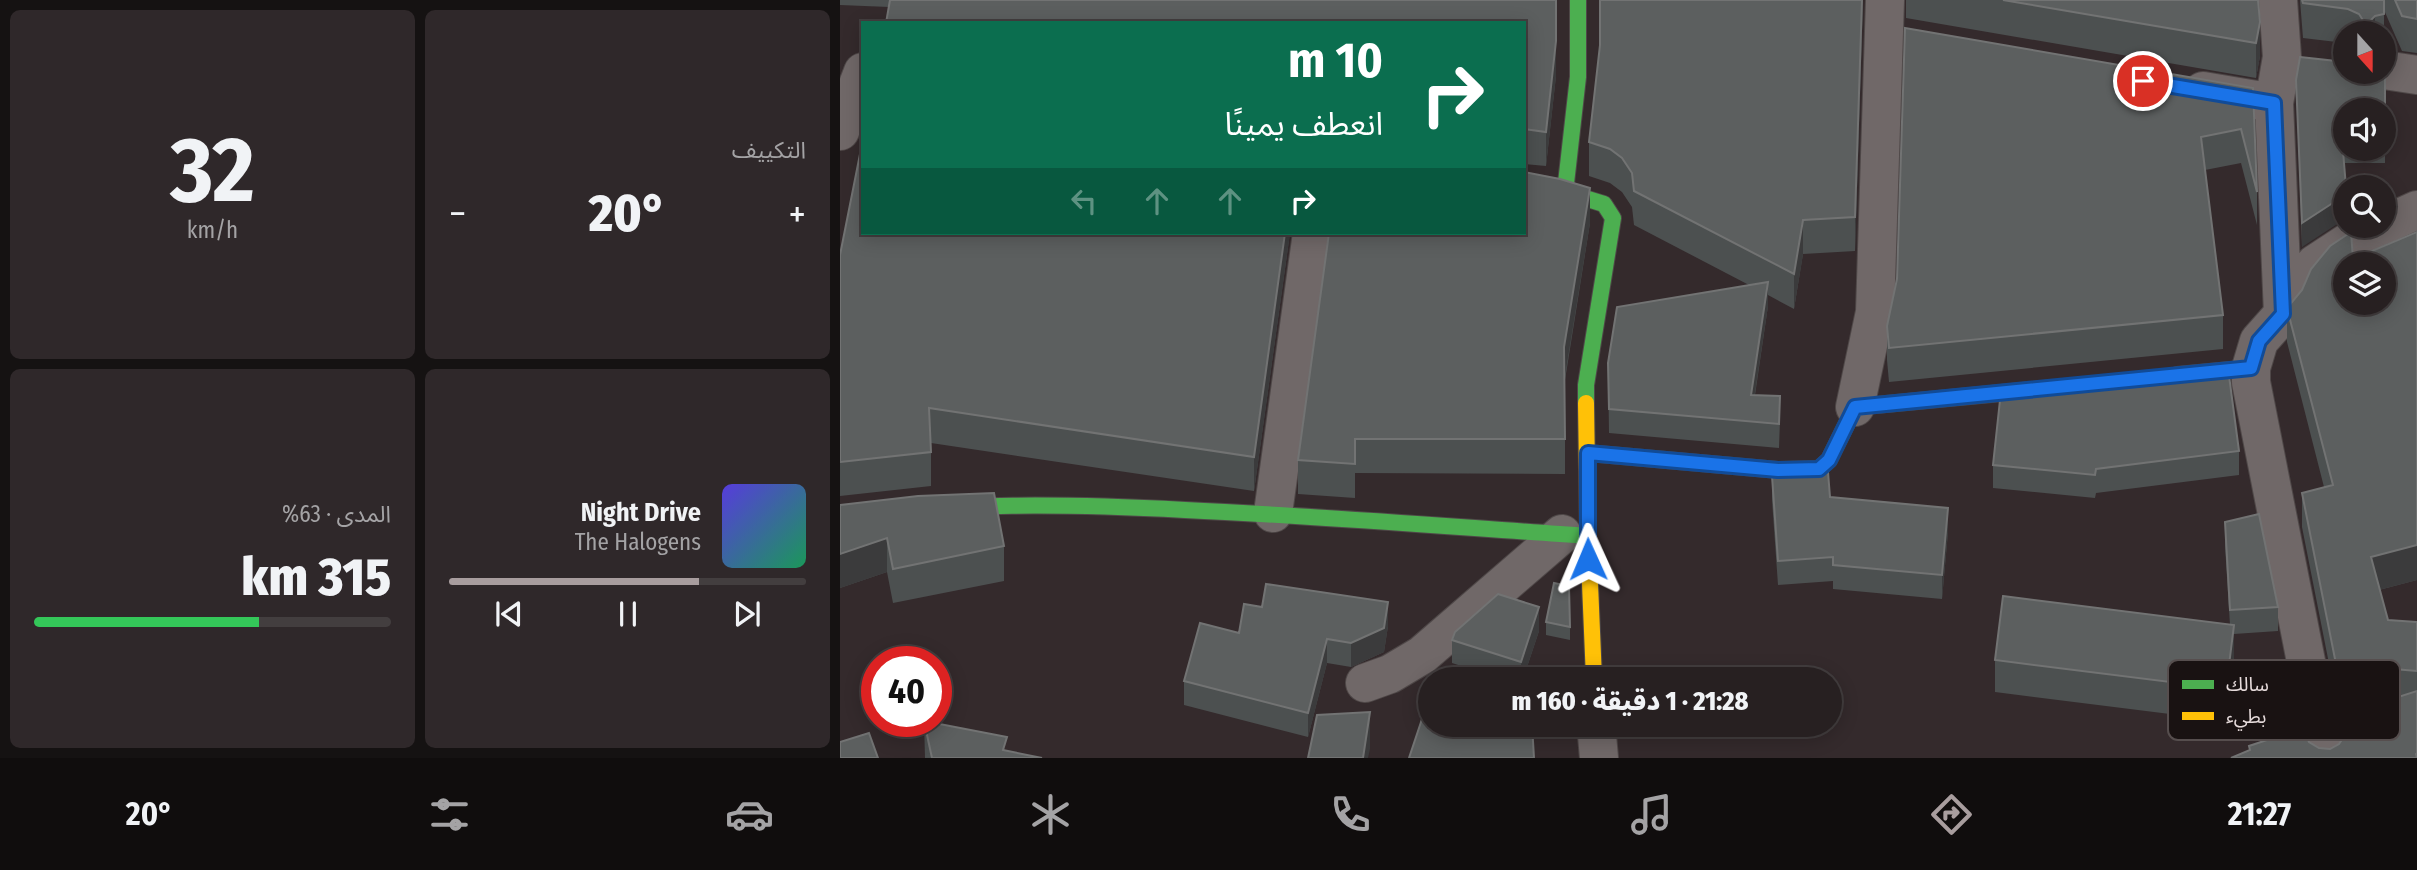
<!DOCTYPE html>
<html lang="ar">
<meta charset="utf-8">
<style>
:root{--surface:#272021;--page:#2f282a;--text:#f1f3f6;--muted:#a4a3a5;--line:#433e3f;--accent:#a89d9e}
body{margin:0;font-family:"Fira Sans Condensed","Noto Sans Arabic",sans-serif;background:var(--page);color:var(--text);direction:rtl;height:100vh;display:flex;flex-direction:column;font-size:26px;white-space:nowrap}
*{box-sizing:border-box;margin:0}
p{font-size:23px;color:var(--muted)}
.icon{flex:none;width:38px;height:38px;fill:none;stroke:currentColor;stroke-width:2;stroke-linecap:round;stroke-linejoin:round}
.map{position:relative;flex:1;overflow:hidden;direction:ltr}
.sheet{display:flex;flex-direction:column;gap:10px;padding:10px;background:#151212;width:840px}
.sheet>*{flex:none}
.top-card{position:absolute;left:21px;top:21px;width:665px;height:214px;border-radius:0px;box-shadow:0 4px 18px #0003,0 0 0 2px var(--line);direction:rtl;background:#0b6e4f;color:#fff;overflow:hidden}
.needle{width:46px;rotate:159deg}
.fabs{position:absolute;left:1493px;top:21px;display:grid;gap:14px}
.fabs a{display:grid;place-items:center;width:63px;height:63px;border-radius:50%;background:var(--surface);box-shadow:0 4px 18px #0003,0 0 0 2px var(--line);font-size:35px}
.speed{position:absolute;left:21px;top:646px;display:flex;gap:14px;font-size:35px;font-weight:700;text-align:center}
.speed>*{display:grid;place-content:center;width:91px;height:91px;border-radius:50%;background:var(--surface);box-shadow:0 4px 18px #0003,0 0 0 2px var(--line);line-height:1}
.speed .limit{border:10px solid #d22;background:#fff;color:#111}
.pin{position:absolute;display:grid;place-items:center;width:60px;height:60px;color:#fff;margin:-30px;border:4px solid #fff;border-radius:50%;box-shadow:0 2px 7px #0007}
.me{position:absolute;width:77px;margin:-38px;rotate:359deg;stroke-linejoin:round;filter:drop-shadow(0 0 5px #0008)}
.turn{display:flex;align-items:center;gap:24px;height:147px;padding:0 28px;font-size:32px}
.turn .icon{width:91px;height:91px;stroke-width:2.5}
.turn b{display:block;font-size:49px;line-height:60px}
.lanes{display:flex;align-items:center;height:66px;padding:0 28px;background:#0003;justify-content:center;gap:35px;direction:ltr}
.lanes .off{opacity:.35}
.big{font-size:52px;font-weight:800;line-height:1.1}
.sheet .card{flex:1;display:flex;flex-direction:column;justify-content:center;gap:10px;min-width:0;padding:0 24px;border-radius:10px;background:var(--page)}
.sheet .dial{align-items:center;gap:0}
.dial b{font-size:91px;line-height:1}
.song{display:flex;align-items:center;gap:21px}
.cover{width:84px;height:84px;border-radius:10px;background:linear-gradient(135deg,hsl(250 70% 55%),hsl(150 70% 35%))}
.played{height:7px;border-radius:4px;background:linear-gradient(90deg,var(--accent) 70%,var(--line) 70%)}
.keys{display:flex;justify-content:space-around;direction:ltr}
.heat{display:flex;justify-content:space-between;align-items:center;font-size:38px;direction:ltr}
.charge{height:10px;border-radius:5px;background:linear-gradient(90deg,#34c759 63%,var(--line) 0)}
.sheet .tiles{flex:1;display:grid;gap:10px;grid-template-columns:repeat(2,1fr)}
.trip{position:absolute;left:578px;top:667px;width:424px;height:70px;border-radius:35px;background:var(--surface);box-shadow:0 4px 18px #0003,0 0 0 2px var(--line);font-weight:800;line-height:70px;text-align:center;direction:rtl}
.menu{display:flex;height:112px;justify-content:space-around;align-items:center;background:#100d0d;color:var(--muted)}
.menu .icon{width:49px;height:49px}
.menu .on{color:var(--accent)}
.menu b{font-size:32px;color:var(--text)}
main{display:flex;flex:1;min-height:0}
.map>svg:first-child{display:block}
.lines{fill:none;stroke-linecap:round;stroke-linejoin:round}
.street-casing{stroke:#4f4848;stroke-width:40}
.fast-casing{stroke:#4f4848;stroke-width:18}
.slow-casing{stroke:#4f4848;stroke-width:18}
.street{stroke:#706868;stroke-width:38}
.fast{stroke:#4caf50;stroke-width:16}
.slow{stroke:#ffc107;stroke-width:16}
.wall{fill:#4c5050;fill-rule:evenodd}
.shaded-wall{fill:#3b3b3c}
.building{fill:#5c5f5f;stroke:#727373;stroke-width:2;fill-rule:evenodd}
.route-casing{stroke:#114b97;stroke-width:18}
.route{stroke:#1a73e8;stroke-width:12}
.key{fill:#191212;stroke:#564e4e;stroke-width:2}
.key-label{font-size:19px;fill:#e6dbdb}
</style>
<main>
<div class="map">
<svg width="1577" height="758" viewBox="0 0 1577 758">
<rect width="100%" height="100%" fill="#342a2c"/>
<g class="lines">
<g class="street-casing">
<path id="street" d="M 1438,0 L 1442,57 L 1434,103 L 1443,314
M 1544,70 L 1577,75
M 1363,91 L 1434,103
M 0,131 L 23,72
M 1544,225 L 1577,210
M 1015,407 L 1035,312 L 1045,0
M 433,513 L 472,233
M 525,683 L 550,674 L 582,655 L 722,534
M 756,724 L 759,758
M 1485,758 L 1411,382 L 1411,368 L 1419,341 L 1443,314 L 1452,292 L 1475,264 L 1510,241 L 1541,226"/>
</g>
<g class="fast-casing">
<path id="fast" d="M 738,0 L 738,77 L 725,192 L 764,204 L 773,218 L 746,385 L 746,403
M 1337,375 L 1411,368
M 748,453 L 938,470 L 979,469 L 989,460 L 1015,407 L 1214,388
M 0,518 C 115,502 229,504 345,510 C 479,516 614,527 748,536"/>
</g>
<g class="slow-casing">
<path id="slow" d="M 746,403 L 748,536 L 754,679"/>
</g>
<use href="#street" class="street"/>
<use href="#fast" class="fast"/>
<use href="#slow" class="slow"/>
</g>
<path class="wall" d="M 0,0 L 716,0 L 716,76 L 706,166 L 684,164 L 684,23 L 49,7 L 0,5 Z
M 760,0 L 1023,0 L 1015,251 L 963,254 L 954,309 L 928,295 L 928,306 L 915,395 L 940,420 L 939,448 L 769,433 L 768,363 L 909,285 L 794,225 L 792,207 L 782,192 L 770,183 L 749,176 L 749,142 L 760,45 Z
M 1066,0 L 1418,0 L 1420,56 L 1416,78 L 1066,18 Z
M 1460,0 L 1577,0 L 1577,53 L 1562,51 L 1544,10 L 1544,49 L 1544,33 L 1505,33 L 1505,43 L 1463,38 Z
M 1503,63 L 1545,68 L 1545,163 L 1504,163 L 1462,247 L 1456,80 ZM 1505,110 L 1544,110 L 1544,149 L 1505,149 Z
M 1413,88 L 1417,192 L 1417,225 L 1401,163 L 1365,170 L 1383,315 L 1383,349 L 1049,382 L 1047,360 L 1047,326 Z
M 750,223 L 725,380 L 725,474 L 515,473 L 515,498 L 458,494 L 458,460 Z
M 1577,232 L 1577,580 L 1539,590 L 1548,620 L 1577,622 L 1577,758 L 1409,750 L 1409,746 L 1469,742 L 1479,748 L 1490,749 L 1499,744 L 1505,736 L 1505,714 L 1542,702 L 1496,699 L 1462,527 L 1462,493 L 1484,487 L 1447,342 L 1447,308 L 1513,259 Z
M 450,233 L 414,491 L 91,443 L 91,486 L 0,496 L 0,255 Z
M 1399,451 L 1399,475 L 1256,493 L 1255,498 L 1153,488 L 1153,465 Z
M 932,476 L 990,497 L 1108,532 L 1102,599 L 993,589 L 993,581 L 938,585 L 932,500 Z
M 0,505 L 164,546 L 164,581 L 53,603 L 47,572 L 0,588 Z
M 1385,522 L 1438,607 L 1438,631 L 1394,634 L 1394,657 L 1386,721 L 1155,692 L 1155,660 L 1390,625 L 1385,546 Z
M 706,622 L 730,627 L 730,640 L 706,635 Z
M 548,626 L 544,652 L 511,667 L 487,663 L 468,737 L 344,705 L 344,681 L 399,633 Z
M 699,631 L 683,679 L 661,679 L 612,663 L 612,640 Z
M 84,721 L 167,751 L 202,758 L 85,758 Z"/>
<path class="shaded-wall" d="M 1022,0 L 1023,0 L 1015,251 L 1015,217 Z
M 1535,16 L 1535,33 L 1526,33 L 1526,25 Z
M 1420,22 L 1420,56 L 1416,78 L 1416,43 Z
M 716,41 L 716,76 L 706,166 L 706,132 Z
M 750,188 L 750,223 L 724,382 L 724,347 Z
M 1505,195 L 1505,219 L 1462,247 L 1462,223 Z
M 963,220 L 963,254 L 954,309 L 954,274 Z
M 445,233 L 450,233 L 414,491 L 414,457 Z
M 928,282 L 928,306 L 911,419 L 911,395 Z
M 1108,508 L 1108,532 L 1102,599 L 1102,575 Z
M 47,538 L 47,572 L 0,588 L 0,554 Z
M 1577,545 L 1577,580 L 1531,592 L 1531,557 Z
M 548,602 L 548,626 L 544,652 L 511,667 L 511,643 Z
M 699,607 L 699,631 L 683,679 L 681,679 L 681,662 Z
M 1394,625 L 1394,657 L 1386,721 L 1386,689 Z
M 487,639 L 487,663 L 468,737 L 468,713 Z
M 530,712 L 530,749 L 528,758 L 523,758 Z"/>
<path class="building" d="M 50,0 L 716,0 L 716,41 L 706,132 L 684,129 L 684,23 L 46,23 Z
M 760,0 L 1022,0 L 1015,217 L 963,220 L 954,274 L 794,191 L 792,173 L 782,158 L 770,149 L 749,142 L 760,45 Z
M 1163,0 L 1418,0 L 1420,22 L 1416,43 Z
M 1462,0 L 1544,0 L 1544,14 L 1535,16 L 1526,25 L 1519,14 L 1508,9 L 1463,3 Z
M 1555,0 L 1577,0 L 1577,19 L 1562,16 Z
M 1065,28 L 1413,88 L 1417,192 L 1401,129 L 1361,137 L 1383,315 L 1049,348 L 1047,326 L 1057,279 Z
M 1460,57 L 1505,62 L 1505,72 L 1544,72 L 1544,68 L 1545,68 L 1545,139 L 1544,139 L 1544,110 L 1505,110 L 1505,139 L 1502,139 L 1506,187 L 1505,195 L 1462,223 L 1456,80 Z
M 23,139 L 23,233 L 445,233 L 414,457 L 89,408 L 91,452 L 0,462 L 0,255 Z
M 684,172 L 720,179 L 750,188 L 724,347 L 725,439 L 515,439 L 515,464 L 458,460 L 489,233 L 684,233 Z
M 1511,232 L 1513,259 L 1577,232 L 1577,545 L 1531,557 L 1548,620 L 1577,622 L 1577,671 L 1496,664 L 1462,493 L 1493,485 L 1447,308 L 1462,290 L 1471,269 L 1490,246 ZM 1505,264 L 1544,264 L 1544,303 L 1505,303 Z
M 928,282 L 911,395 L 940,396 L 939,424 L 769,409 L 768,363 L 777,307 Z
M 1388,368 L 1399,451 L 1256,469 L 1255,475 L 1153,465 L 1161,391 Z
M 988,472 L 990,497 L 1108,508 L 1102,575 L 993,565 L 993,557 L 938,561 L 932,476 Z
M 154,493 L 164,546 L 53,569 L 47,538 L 0,554 L 0,505 L 78,496 Z
M 1419,514 L 1438,607 L 1390,610 L 1385,522 Z
M 714,583 L 729,586 L 730,627 L 706,622 Z
M 426,584 L 548,602 L 544,628 L 511,643 L 487,639 L 468,713 L 344,681 L 360,623 L 399,633 L 404,604 L 422,607 Z
M 658,594 L 699,607 L 681,662 L 612,640 L 615,632 Z
M 1163,596 L 1394,625 L 1386,689 L 1155,660 Z
M 1577,691 L 1577,753 L 1576,754 L 1577,758 L 1391,758 L 1410,750 L 1409,746 L 1463,728 L 1469,742 L 1479,748 L 1490,749 L 1499,744 L 1505,735 L 1505,714 Z
M 590,709 L 590,724 L 692,724 L 694,758 L 569,758 L 585,710 Z
M 530,712 L 523,758 L 468,758 L 477,715 Z
M 84,721 L 167,737 L 163,750 L 202,758 L 92,758 Z
M 29,733 L 38,758 L 0,758 L 0,742 Z"/>
<g class="lines">
<g class="route-casing">
<path id="route" d="M 748,559 L 748,453 L 938,470 L 979,469 L 989,460 L 1015,407 L 1411,368 L 1419,341 L 1443,314 L 1434,103 L 1303,81"/>
</g>
<use href="#route" class="route"/>
</g>
<rect x="1328" y="660" width="232" height="80" rx="10" class="key"/>
<rect x="1342" y="680" width="32" height="9" fill="#4caf50"/>
<rect x="1342" y="712" width="32" height="8" fill="#ffc107"/>
<g class="key-label">
<text x="1386" y="691">سالك</text>
<text x="1386" y="723">بطيء</text>
</g>
</svg>
<div class="fabs">
<a><svg class="needle" viewBox="-14 -14 28 28"><path d="M0-13l5 13h-10z" fill="#e53935"/><path d="M0 13l5-13h-10z" fill="#a4a3a5"/></svg></a>
<a><svg class="icon" aria-label="sound" viewBox="0 0 24 24"><path d="M4 9h4l5-4v14l-5-4H4zM17 9q2 3 0 6"/></svg></a>
<a><svg class="icon" aria-label="search" viewBox="0 0 24 24"><circle cx="10" cy="10" r="6"/><path d="M15 15l6 6"/></svg></a>
<a><svg class="icon" aria-label="layers" viewBox="0 0 24 24"><path d="M12 4l9 5-9 5-9-5zM3 14l9 5 9-5"/></svg></a>
</div>
<div class="speed"><div class="limit">40</div></div>
<div class="pin" style="left:1303px;top:81px;background:#d93025"><svg class="icon" aria-label="arrive" viewBox="0 0 24 24"><path d="M6 21V4h12l-3 4 3 4H6"/></svg></div>
<svg class="me" style="left:748px;top:559px" viewBox="-20 -20 40 40"><path d="M0-17L14 15 0 8-14 15z" fill="#1a73e8" stroke="#fff" stroke-width="4"/></svg>
<div class="trip">21:28 · 1 دقيقة · 160 m</div>
<div class="top-card">
<div class="turn"><svg class="icon" aria-label="right" viewBox="0 0 24 24"><path d="M7 20v-9h11M14 6l5 5-5 5"/></svg><div><b>10 m</b>انعطف يمينًا</div></div>
<div class="lanes"><svg class="icon off" aria-label="left" viewBox="0 0 24 24"><path d="M17 20v-9H6M10 6l-5 5 5 5"/></svg><svg class="icon off" aria-label="ahead" viewBox="0 0 24 24"><path d="M12 20V5M6 11l6-6 6 6"/></svg><svg class="icon off" aria-label="ahead" viewBox="0 0 24 24"><path d="M12 20V5M6 11l6-6 6 6"/></svg><svg class="icon" aria-label="right" viewBox="0 0 24 24"><path d="M7 20v-9h11M14 6l5 5-5 5"/></svg></div>
</div>
</div>
<section class="sheet">
<div class="tiles">
<div class="card"><p>التكييف</p>
<div class="heat"><a>−</a><b class="big">20°</b><a>+</a></div>
</div>
<div class="card dial"><b>32</b><p>km/h</p></div>
<div class="card">
<div class="song"><i class="cover"></i><div><b>Night Drive</b><p>The Halogens</p></div></div>
<div class="played"></div>
<div class="keys"><svg class="icon" aria-label="previous" viewBox="0 0 24 24"><path d="M18 5L8 12l10 7zM5 5v14"/></svg><svg class="icon" aria-label="pause" viewBox="0 0 24 24"><path d="M8 5v14M16 5v14"/></svg><svg class="icon" aria-label="next" viewBox="0 0 24 24"><path d="M6 5l10 7-10 7zM19 5v14"/></svg></div>
</div>
<div class="card"><p>المدى · 63%</p><b class="big">315 km</b><div class="charge"></div></div>
</div>
</section>
</main>
<nav class="menu">
<b>21:27</b>
<svg class="icon on" aria-label="directions" viewBox="0 0 24 24"><path d="M12 3l9 9-9 9-9-9zM9 14v-3h6M13 9l2 2-2 2"/></svg>
<svg class="icon" aria-label="music" viewBox="0 0 24 24"><path d="M9 18V5l10-2v13"/><circle cx="6" cy="18" r="3"/><circle cx="16" cy="16" r="3"/></svg>
<svg class="icon" aria-label="phone" viewBox="0 0 24 24"><path d="M5 4h4l2 5-3 2q2 4 5 5l2-3 5 2v4C11 20 4 13 5 4z"/></svg>
<svg class="icon" aria-label="climate" viewBox="0 0 24 24"><path d="M12 3v18M4 7l16 10M4 17L20 7"/></svg>
<svg class="icon" aria-label="car" viewBox="0 0 24 24"><path d="M5 17H2v-5l4-1 3-4h7l3 4 3 1v5h-3M9 17h6M6 11h13"/><circle cx="7" cy="17" r="2"/><circle cx="17" cy="17" r="2"/></svg>
<svg class="icon" aria-label="filters" viewBox="0 0 24 24"><path d="M4 7h16M4 17h16"/><circle cx="9" cy="7" r="2"/><circle cx="15" cy="17" r="2"/></svg>
<b>20°</b>
</nav>
